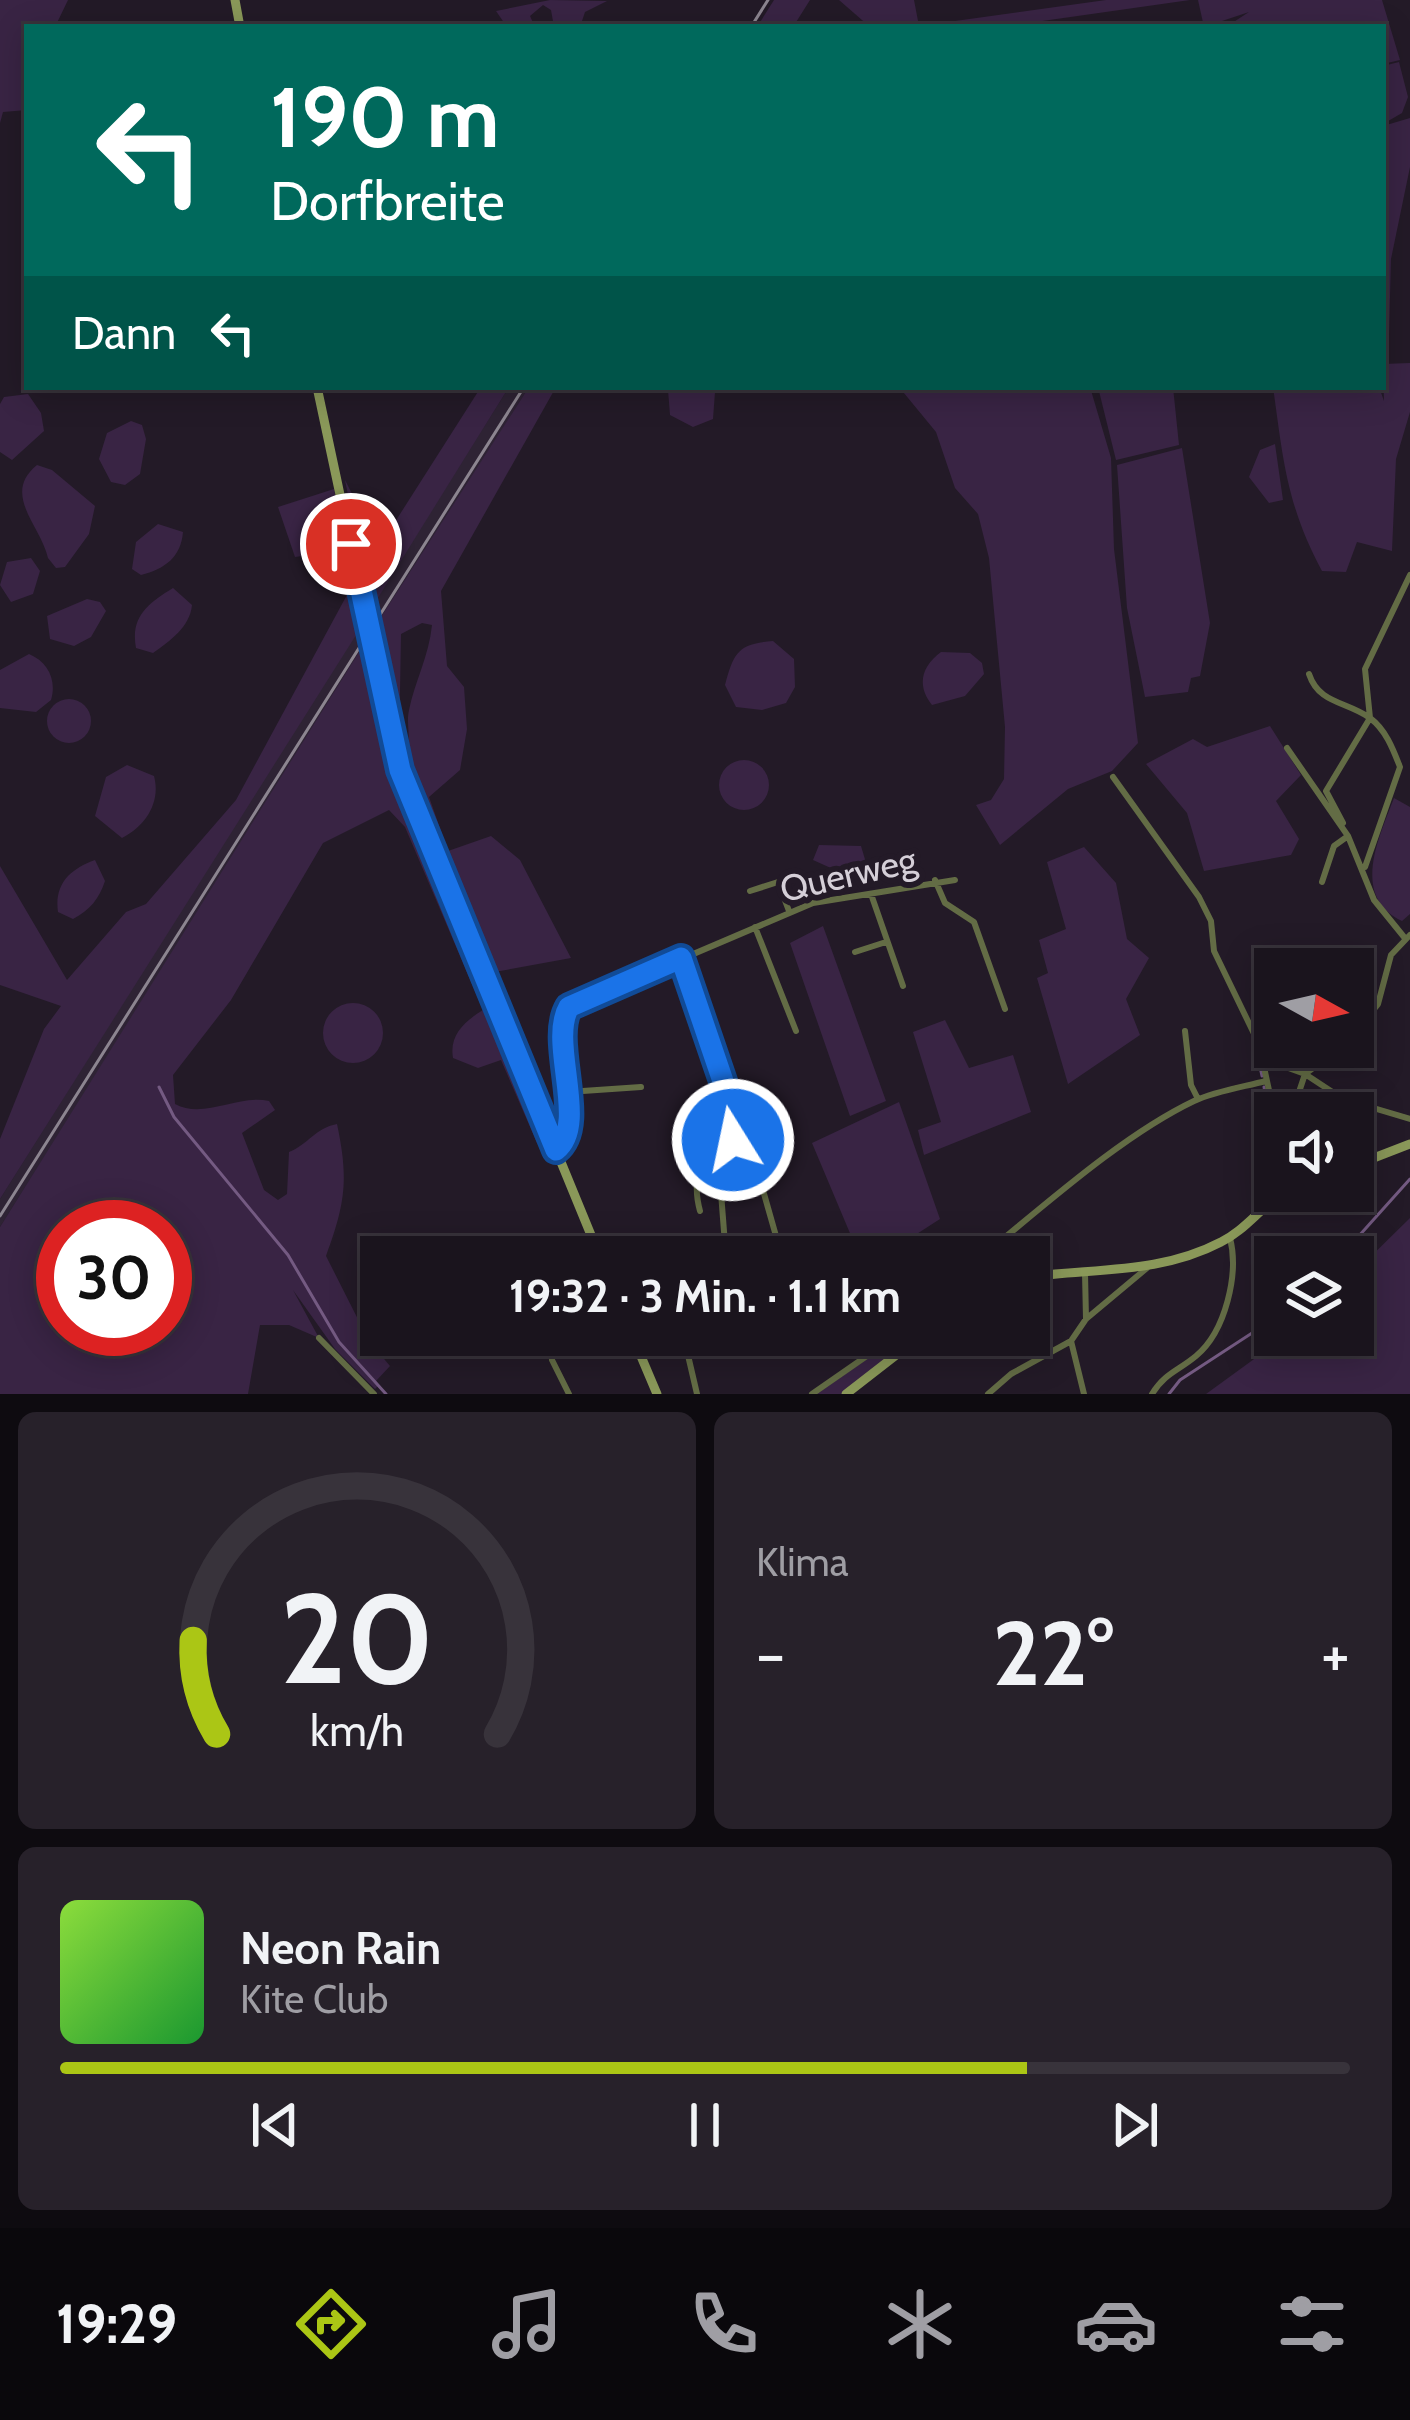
<!DOCTYPE html>
<html lang="de">
<meta charset="utf-8">
<style>
:root{--surface:#1a141d;--page:#27212a;--text:#f1f3f6;--muted:#9f9ea4;--line:#38333b;--accent:#abc615}
body{margin:0;font-family:Cabin,sans-serif;background:var(--page);color:var(--text);height:100vh;display:flex;flex-direction:column;font-size:45px;white-space:nowrap}
*{box-sizing:border-box;margin:0}
p{font-size:39px;color:var(--muted)}
.icon{flex:none;width:66px;height:66px;fill:none;stroke:currentColor;stroke-width:2;stroke-linecap:round;stroke-linejoin:round}
.map{position:relative;height:1394px;overflow:hidden}
.panel{display:flex;flex-direction:column;gap:18px;padding:18px;background:#0e0b10;flex:1}
.panel>*{flex:none}
.guide{position:absolute;left:24px;top:24px;width:1362px;height:366px;border-radius:0px;box-shadow:0 6px 30px #0003,0 0 0 3px var(--line);background:#00695c;color:#fff;overflow:hidden}
.needle{width:78px;rotate:98deg}
.tools{position:absolute;left:1254px;top:948px;display:grid;gap:24px}
.tools a{display:grid;place-items:center;width:120px;height:120px;border-radius:0px;background:var(--surface);box-shadow:0 6px 30px #0003,0 0 0 3px var(--line);font-size:60px}
.speed{position:absolute;left:36px;top:1200px;display:flex;gap:24px;font-size:60px;font-weight:700;text-align:center}
.speed>*{display:grid;place-content:center;width:156px;height:156px;border-radius:50%;background:var(--surface);box-shadow:0 6px 30px #0003,0 0 0 3px var(--line);line-height:1}
.speed .limit{border:18px solid #d22;background:#fff;color:#111}
.pin{position:absolute;display:grid;place-items:center;width:102px;height:102px;color:#fff;margin:-51px;border:6px solid #fff;border-radius:50%;box-shadow:0 3px 12px #0007}
.me{position:absolute;width:132px;margin:-66px;rotate:350deg;stroke-linejoin:round;filter:drop-shadow(0 0 9px #0008)}
.turn{display:flex;align-items:center;gap:42px;height:252px;padding:0 48px;font-size:54px}
.turn .icon{width:156px;height:156px;stroke-width:2.5}
.turn b{display:block;font-size:84px;line-height:102px}
.then{display:flex;align-items:center;height:114px;padding:0 48px;background:#0003;gap:24px;font-size:45px}
.big{font-size:90px;font-weight:800;line-height:1.1}
.panel .card{flex:1;display:flex;flex-direction:column;justify-content:center;gap:18px;min-width:0;padding:0 42px;border-radius:18px;background:var(--page)}
.panel .dial{align-items:center;gap:0}
.dial svg{height:312px;overflow:visible;fill:none;stroke:var(--line);stroke-width:7;stroke-linecap:round;text-anchor:middle}
.dial text{fill:var(--text);stroke:none}
.song{display:flex;align-items:center;gap:36px}
.cover{width:144px;height:144px;border-radius:18px;background:linear-gradient(135deg,hsl(90 70% 55%),hsl(130 70% 35%))}
.played{height:12px;border-radius:6px;background:linear-gradient(90deg,var(--accent) 75%,var(--line) 75%)}
.keys{display:flex;justify-content:space-around;direction:ltr}
.heat{display:flex;justify-content:space-between;align-items:center;font-size:66px;direction:ltr}
.panel .tiles{flex:1;display:grid;gap:18px;grid-template-columns:1fr 1fr}
.card:last-child{grid-column:span 2}
.trip{position:absolute;left:360px;top:1236px;width:690px;height:120px;border-radius:0px;background:var(--surface);box-shadow:0 6px 30px #0003,0 0 0 3px var(--line);font-weight:800;line-height:120px;text-align:center}
.dock{display:flex;height:192px;justify-content:space-around;align-items:center;background:#0a080c;color:var(--muted)}
.dock .icon{width:84px;height:84px}
.dock .on{color:var(--accent)}
.dock b{font-size:54px;color:var(--text)}
.map>svg:first-child{display:block}
.built{fill:#2e2334}
.green{fill:#392444;fill-rule:evenodd}
.lines{fill:none;stroke-linecap:round;stroke-linejoin:round}
.stream{stroke:#745a82;stroke-width:3}
.street{stroke:#636c45;stroke-width:6}
.secondary{stroke:#8a9859;stroke-width:9}
.rail{stroke:#8c8590;stroke-width:3}
.secondary-bridge{stroke:#8a9859;stroke-width:9}
.route-casing{stroke:#114b97;stroke-width:30}
.route{stroke:#1a73e8;stroke-width:21}
.labels{text-anchor:middle;dominant-baseline:central;stroke-width:12;stroke-linejoin:round;paint-order:stroke}
.street-label{font-size:36px;fill:#d5cfd8;stroke:#231a27}
</style>
<div class="map">
<svg width="1410" height="1394" viewBox="0 0 1410 1394">
<rect width="100%" height="100%" fill="#231a27"/>
<path class="built" d="M 509,387 L 529,387 L 0,1227 L 0,1199 Z"/>
<path class="green" d="M 0,0 L 68,0 L 55,27 L 27,27 L 27,110 L 3,112 L 0,123 Z
M 550,0 L 607,1 L 585,12 L 580,27 L 554,27 L 551,10 L 543,5 L 530,16 L 535,27 L 507,27 L 496,11 Z
M 774,0 L 810,0 L 793,27 L 757,27 Z
M 839,0 L 914,0 L 919,26 L 1106,0 L 1190,0 L 1000,27 L 870,27 Z
M 1198,0 L 1382,0 L 1400,60 L 1383,64 L 1383,27 L 1226,27 L 1249,12 L 1204,27 Z
M 1399,62 L 1408,97 L 1402,113 L 1383,124 L 1383,66 Z
M 1410,118 L 1410,167 L 1391,259 L 1389,335 L 1383,339 L 1383,126 Z
M 1410,363 L 1410,412 L 1396,459 L 1392,551 L 1357,542 L 1346,572 L 1322,571 C 1286,504 1283,457 1273,387 L 1379,387 L 1384,401 L 1383,364 Z
M 481,387 L 509,387 L 371,609 L 345,480 L 379,547 Z
M 529,387 L 556,387 L 441,591 L 447,666 L 464,687 L 467,729 L 460,770 L 429,797 L 448,851 L 491,836 L 520,860 L 571,958 L 489,973 L 400,756 C 415,743 405,728 409,710 C 415,681 429,656 432,625 L 422,623 L 401,634 L 399,749 L 374,628 Z
M 678,387 L 715,392 L 713,419 L 693,427 L 670,415 L 668,390 Z
M 899,387 L 1090,387 L 1111,458 L 1114,549 L 1138,743 L 1112,771 L 1068,789 L 1000,845 L 976,805 L 991,800 L 1004,779 L 1005,727 L 989,558 L 978,514 L 955,488 L 936,432 Z
M 1098,387 L 1173,387 L 1179,445 L 1116,460 Z
M 28,394 L 41,413 L 44,431 L 12,460 L 0,452 L 0,404 L 4,397 Z
M 131,421 L 142,425 L 146,439 L 140,474 L 125,485 L 111,482 L 99,459 L 107,433 Z
M 1275,444 L 1283,500 L 1269,503 L 1249,477 L 1260,450 Z
M 1182,448 L 1210,623 L 1200,676 L 1191,678 L 1188,692 L 1145,697 L 1127,608 L 1117,465 Z
M 37,465 L 52,470 L 95,506 L 89,534 L 65,567 L 56,568 L 48,558 C 41,526 1,494 37,465 Z
M 334,489 L 363,624 L 0,1199 L 0,1139 L 44,1029 L 61,1006 L 0,985 L 0,866 L 67,980 L 126,912 L 146,904 L 236,800 L 348,593 L 344,550 L 295,557 L 278,507 Z
M 158,524 L 183,532 C 181,557 165,569 141,575 L 132,569 L 136,542 Z
M 31,558 L 40,571 L 33,594 L 11,602 L 0,585 L 7,562 Z
M 173,588 L 192,605 C 190,627 170,641 153,653 L 136,648 C 130,616 149,603 173,588 Z
M 87,599 L 100,602 L 106,611 L 91,637 L 74,646 L 50,639 L 47,616 Z
M 366,641 L 392,762 L 545,1131 L 537,1143 L 501,1060 L 478,1068 L 453,1058 C 449,1035 465,1021 483,1010 L 405,827 L 389,810 L 323,843 L 231,1000 L 173,1075 L 175,1104 C 204,1120 237,1094 269,1101 L 275,1110 L 242,1133 L 264,1190 L 278,1200 L 287,1194 L 289,1152 C 309,1144 315,1128 337,1124 C 349,1180 345,1204 326,1256 L 369,1341 L 390,1366 L 376,1381 L 379,1385 L 375,1389 L 335,1349 L 293,1290 L 319,1338 L 289,1325 L 260,1325 L 248,1394 L 0,1394 L 0,1227 ZM 63,1227 L 165,1227 L 165,1329 L 63,1329 Z
M 773,641 L 794,659 L 795,687 L 786,703 L 762,710 L 736,707 L 725,685 C 734,652 738,644 773,641 Z
M 941,652 L 970,653 L 982,663 L 984,674 L 965,696 L 932,705 C 916,685 922,666 941,652 Z
M 29,654 C 48,662 57,680 51,700 L 36,712 L 0,708 L 0,670 Z
M47 721a22 22 0 1 1 44 0a22 22 0 1 1-44 0Z
M 1270,726 L 1301,775 L 1276,801 L 1299,839 L 1291,855 L 1204,871 L 1187,813 L 1146,764 L 1193,739 L 1207,747 Z
M719 785a25 25 0 1 1 50 0a25 25 0 1 1-50 0Z
M 127,765 L 154,776 C 161,802 146,826 122,838 L 95,816 L 106,777 Z
M 1394,798 L 1410,807 L 1410,914 L 1402,921 C 1350,896 1379,838 1394,798 Z
M 819,845 L 861,846 L 870,876 L 833,883 L 833,869 L 813,860 Z
M 1084,847 L 1116,883 L 1127,939 L 1149,958 L 1126,999 L 1140,1035 L 1068,1084 L 1037,978 L 1048,973 L 1039,940 L 1066,929 L 1047,862 Z
M 95,860 L 105,881 C 99,899 90,910 73,919 L 58,912 C 54,884 70,869 95,860 Z
M 823,926 L 886,1101 L 850,1116 L 790,943 Z
M323 1033a30 30 0 1 1 60 0a30 30 0 1 1-60 0Z
M 945,1020 L 969,1068 L 1013,1055 L 1031,1112 L 924,1155 L 918,1130 L 941,1122 L 913,1032 Z
M 899,1102 L 940,1219 L 881,1257 L 860,1257 L 812,1143 Z
M 1410,1218 L 1410,1394 L 1206,1394 L 1287,1335 L 1353,1335 L 1353,1274 Z
M 901,1335 L 917,1335 L 841,1394 L 817,1394 Z"/>
<g class="lines">
<path class="stream" d="M 1254,1039 L 1262,1076
M 159,1087 L 174,1117 L 288,1255 L 339,1342 L 386,1394
M 1264,1087 L 1272,1132
M 1340,1257 L 1410,1179
M 1169,1394 L 1180,1380 L 1275,1318"/>
<path class="street" d="M 1309,674 C 1319,704 1346,701 1370,718 C 1386,730 1393,749 1400,767 L 1365,867
M 1370,718 L 1365,669 L 1410,575
M 1287,748 L 1348,836 L 1374,900 L 1404,937
M 1113,777 L 1199,897 L 1211,921 L 1214,951 L 1259,1044 L 1275,1118
M 1343,823 L 1326,791 L 1370,718
M 935,880 L 945,903 L 974,922 L 1005,1009
M 1322,882 L 1334,846 L 1348,836
M 750,891 L 778,882 L 789,911
M 871,894 L 903,986
M 755,927 L 796,1031
M 855,952 L 886,942
M 681,958 L 725,1087 L 734,1135 L 719,1167 L 726,1257
M 1185,1031 L 1191,1085 L 1198,1099
M 1353,1035 L 1378,1004 L 1391,955 L 1410,935
M 1264,1059 L 1305,1074 L 1343,1099 L 1410,1119
M 568,1092 L 641,1087
M 1292,1113 L 1305,1074 L 1341,1047
M 734,1135 L 749,1141 L 782,1257
M 556,1150 C 589,1123 548,1042 569,1007 L 813,903 L 955,880
M 700,1211 C 693,1185 696,1154 727,1149
M 777,1245 L 788,1249 L 787,1257
M 1003,1257 L 997,1244 C 1054,1197 1127,1133 1194,1101 C 1216,1091 1243,1087 1266,1081
M 1085,1273 L 1086,1319
M 694,1335 L 687,1351 L 697,1394
M 319,1338 L 374,1394
M 1071,1341 L 1084,1394
M 552,1360 L 569,1394
M 812,1394 L 897,1335
M 988,1394 L 1011,1374 L 1071,1341 L 1086,1319 L 1147,1268
M 1152,1394 C 1165,1373 1178,1371 1196,1356 C 1226,1331 1239,1273 1230,1238"/>
<path class="secondary" d="M 235,0 L 240,27
M 317,387 L 361,593
M 375,659 L 403,777 L 600,1257
M 1353,1166 L 1410,1144
M 1029,1277 C 1095,1268 1160,1274 1221,1242 C 1246,1230 1262,1205 1287,1191
M 632,1335 L 657,1394
M 846,1394 L 922,1335"/>
<path class="rail" d="M 751,27 L 768,0
M 0,1216 L 524,387"/>
<path class="secondary-bridge" d="M 361,593 L 375,659"/>
</g>
<g class="lines">
<g class="route-casing">
<path id="route" d="M 351,544 L 400,770 L 556,1150 C 589,1124 548,1042 569,1007 L 681,958 L 725,1087 L 733,1140"/>
</g>
<use href="#route" class="route"/>
</g>
<g class="labels">
<g class="street-label">
<text transform="translate(848 874) rotate(-13)">Querweg</text>
</g>
</g>
</svg>
<div class="tools">
<a><svg class="needle" viewBox="-14 -14 28 28"><path d="M0-13l5 13h-10z" fill="#e53935"/><path d="M0 13l5-13h-10z" fill="#9f9ea4"/></svg></a>
<a><svg class="icon" aria-label="sound" viewBox="0 0 24 24"><path d="M4 9h4l5-4v14l-5-4H4zM17 9q2 3 0 6"/></svg></a>
<a><svg class="icon" aria-label="layers" viewBox="0 0 24 24"><path d="M12 4l9 5-9 5-9-5zM3 14l9 5 9-5"/></svg></a>
</div>
<div class="speed"><div class="limit">30</div></div>
<div class="pin" style="left:351px;top:544px;background:#d93025"><svg class="icon" aria-label="arrive" viewBox="0 0 24 24"><path d="M6 21V4h12l-3 4 3 4H6"/></svg></div>
<svg class="me" style="left:733px;top:1140px" viewBox="-20 -20 40 40"><circle r="17" fill="#1a73e8" stroke="#fff" stroke-width="3"/><path d="M0-11L8 9 0 5-8 9z" fill="#fff"/></svg>
<div class="trip">19:32 · 3 Min. · 1.1 km</div>
<div class="guide">
<div class="turn"><svg class="icon" aria-label="left" viewBox="0 0 24 24"><path d="M17 20v-9H6M10 6l-5 5 5 5"/></svg><div><b>190 m</b>Dorfbreite</div></div>
<div class="then">Dann<svg class="icon" aria-label="left" viewBox="0 0 24 24"><path d="M17 20v-9H6M10 6l-5 5 5 5"/></svg></div>
</div>
</div>
<section class="panel">
<div class="tiles">
<div class="card dial"><svg viewBox="0 0 100 80">
<path d="M14 69A42 42 0 1 1 86 69"/>
<path d="M14 69A42 42 0 0 1 8 45" stroke="#abc615"/>
<text x="50" y="56" font-size="32" font-weight="700">20</text>
<text x="50" y="72" font-size="11">km/h</text>
</svg></div>
<div class="card"><p>Klima</p>
<div class="heat"><a>−</a><b class="big">22°</b><a>+</a></div>
</div>
<div class="card">
<div class="song"><i class="cover"></i><div><b>Neon Rain</b><p>Kite Club</p></div></div>
<div class="played"></div>
<div class="keys"><svg class="icon" aria-label="previous" viewBox="0 0 24 24"><path d="M18 5L8 12l10 7zM5 5v14"/></svg><svg class="icon" aria-label="pause" viewBox="0 0 24 24"><path d="M8 5v14M16 5v14"/></svg><svg class="icon" aria-label="next" viewBox="0 0 24 24"><path d="M6 5l10 7-10 7zM19 5v14"/></svg></div>
</div>
</div>
</section>
<nav class="dock">
<b>19:29</b>
<svg class="icon on" aria-label="directions" viewBox="0 0 24 24"><path d="M12 3l9 9-9 9-9-9zM9 14v-3h6M13 9l2 2-2 2"/></svg>
<svg class="icon" aria-label="music" viewBox="0 0 24 24"><path d="M9 18V5l10-2v13"/><circle cx="6" cy="18" r="3"/><circle cx="16" cy="16" r="3"/></svg>
<svg class="icon" aria-label="phone" viewBox="0 0 24 24"><path d="M5 4h4l2 5-3 2q2 4 5 5l2-3 5 2v4C11 20 4 13 5 4z"/></svg>
<svg class="icon" aria-label="climate" viewBox="0 0 24 24"><path d="M12 3v18M4 7l16 10M4 17L20 7"/></svg>
<svg class="icon" aria-label="car" viewBox="0 0 24 24"><path d="M5 17H2v-5l4-1 3-4h7l3 4 3 1v5h-3M9 17h6M6 11h13"/><circle cx="7" cy="17" r="2"/><circle cx="17" cy="17" r="2"/></svg>
<svg class="icon" aria-label="filters" viewBox="0 0 24 24"><path d="M4 7h16M4 17h16"/><circle cx="9" cy="7" r="2"/><circle cx="15" cy="17" r="2"/></svg>
</nav>
